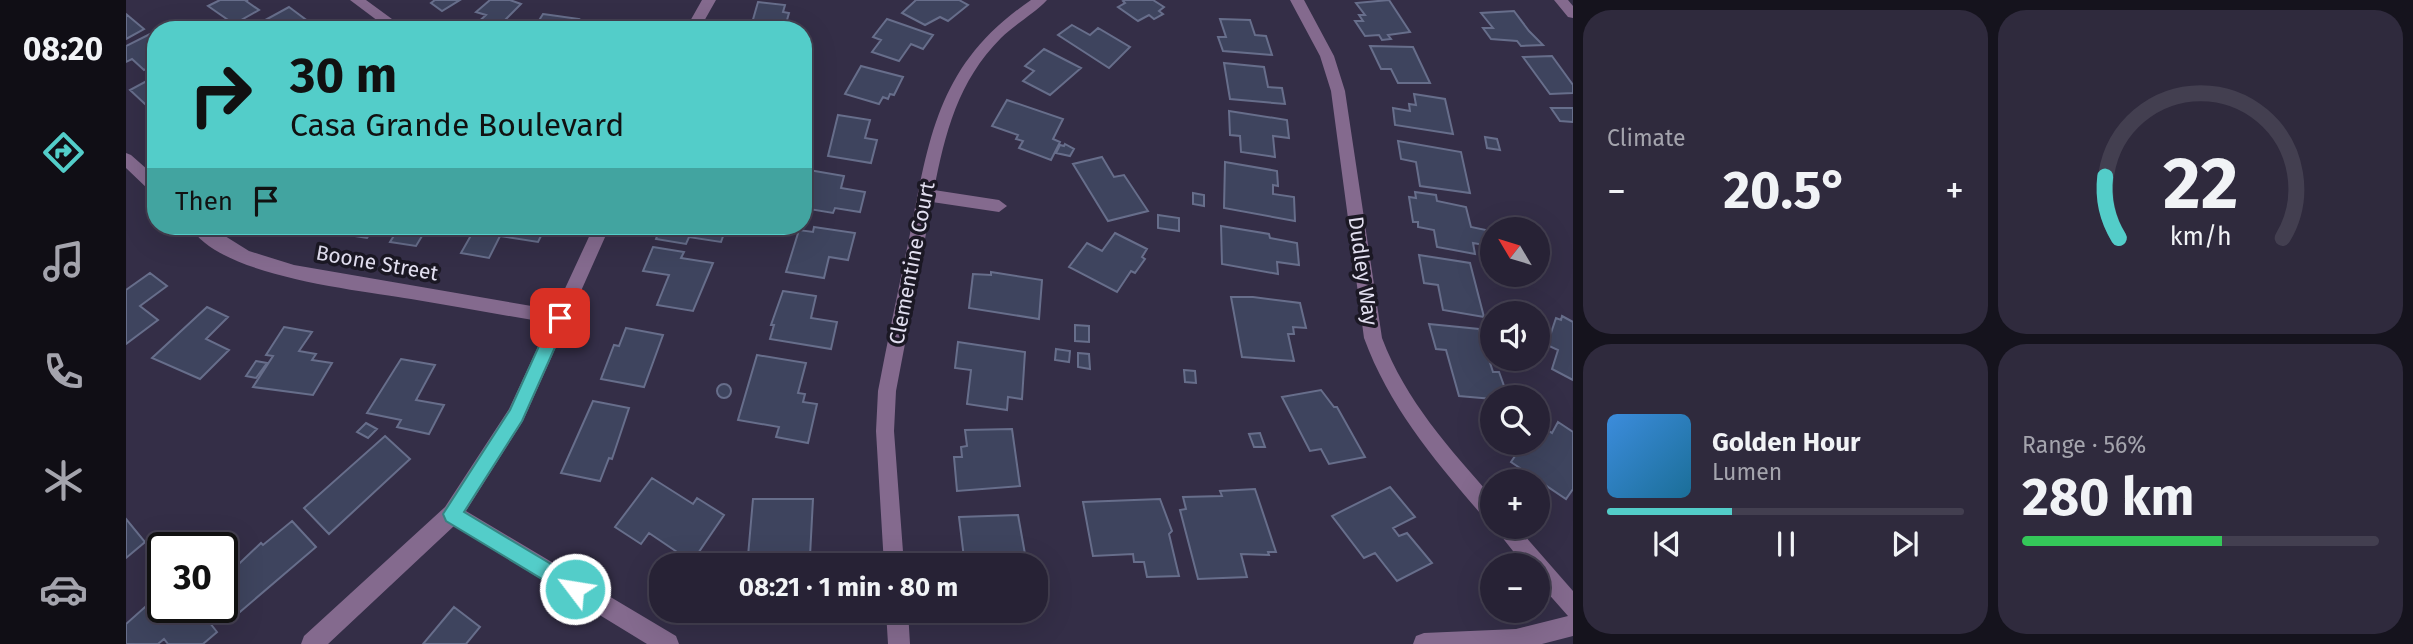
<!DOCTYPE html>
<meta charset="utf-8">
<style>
:root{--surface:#272235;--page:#2f2a3d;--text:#f1f3f6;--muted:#a4a4ad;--line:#433f50;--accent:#53cdc9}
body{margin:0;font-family:"Fira Sans",sans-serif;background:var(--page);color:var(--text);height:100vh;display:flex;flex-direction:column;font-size:26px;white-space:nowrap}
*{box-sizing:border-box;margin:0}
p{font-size:23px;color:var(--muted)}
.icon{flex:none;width:38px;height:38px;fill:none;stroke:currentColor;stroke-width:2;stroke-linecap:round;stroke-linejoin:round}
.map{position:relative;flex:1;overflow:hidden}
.side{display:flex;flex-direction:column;gap:10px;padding:10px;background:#15131d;width:840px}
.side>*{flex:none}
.hud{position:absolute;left:21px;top:21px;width:665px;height:214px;border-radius:28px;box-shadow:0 7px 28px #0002,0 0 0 2px var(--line);background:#53cdc9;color:#111;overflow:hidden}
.needle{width:46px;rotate:308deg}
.buttons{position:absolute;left:1354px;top:217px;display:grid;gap:14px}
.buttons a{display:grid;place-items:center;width:70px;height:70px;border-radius:50%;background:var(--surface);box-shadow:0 7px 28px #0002,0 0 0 2px var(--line);font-size:35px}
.speed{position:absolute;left:21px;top:532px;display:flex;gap:14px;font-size:35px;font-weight:700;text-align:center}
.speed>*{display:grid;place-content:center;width:91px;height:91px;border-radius:50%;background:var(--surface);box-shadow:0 7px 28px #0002,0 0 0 2px var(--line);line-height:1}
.speed .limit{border:4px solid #111;border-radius:10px;background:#fff;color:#111}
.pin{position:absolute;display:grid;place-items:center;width:60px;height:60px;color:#fff;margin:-30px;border-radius:14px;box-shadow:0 4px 10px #0006}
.me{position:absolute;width:77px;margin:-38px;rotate:301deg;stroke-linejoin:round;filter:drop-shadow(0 0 5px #0008)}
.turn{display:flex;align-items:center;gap:24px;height:147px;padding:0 28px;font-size:32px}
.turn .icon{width:91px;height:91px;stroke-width:2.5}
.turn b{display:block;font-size:49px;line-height:60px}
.then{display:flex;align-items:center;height:66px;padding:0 28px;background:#0003;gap:14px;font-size:26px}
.big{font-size:52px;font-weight:700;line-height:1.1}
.side .widget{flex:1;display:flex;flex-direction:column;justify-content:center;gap:10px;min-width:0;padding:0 24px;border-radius:28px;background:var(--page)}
.side .dial{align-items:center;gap:0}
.dial svg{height:182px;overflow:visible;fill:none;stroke:var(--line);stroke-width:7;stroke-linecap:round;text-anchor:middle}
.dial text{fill:var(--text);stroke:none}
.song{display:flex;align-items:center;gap:21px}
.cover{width:84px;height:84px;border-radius:10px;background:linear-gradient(135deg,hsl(210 70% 55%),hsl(200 70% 35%))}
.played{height:7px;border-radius:4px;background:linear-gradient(90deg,var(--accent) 35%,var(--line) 35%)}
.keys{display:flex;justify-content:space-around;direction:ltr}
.heat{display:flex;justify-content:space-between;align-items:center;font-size:38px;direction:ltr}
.charge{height:10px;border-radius:5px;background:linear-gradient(90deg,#34c759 56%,var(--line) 0)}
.side .tiles{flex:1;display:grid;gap:10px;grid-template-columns:repeat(2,1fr)}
.trip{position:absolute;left:523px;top:553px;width:399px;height:70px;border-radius:28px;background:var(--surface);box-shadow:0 7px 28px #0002,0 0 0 2px var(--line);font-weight:700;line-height:70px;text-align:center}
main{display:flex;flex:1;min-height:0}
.dock{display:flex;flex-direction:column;width:126px;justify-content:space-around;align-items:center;background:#100e15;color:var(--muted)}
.dock .icon{width:49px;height:49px}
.dock .active{color:var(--accent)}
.dock b{font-size:32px;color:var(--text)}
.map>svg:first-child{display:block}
.building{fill:#3e445e;stroke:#676e8b;stroke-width:2}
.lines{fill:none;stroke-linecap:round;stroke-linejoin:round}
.minor{fill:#846a8e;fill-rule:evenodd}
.route{fill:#53cdc9;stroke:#368583;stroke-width:2}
.labels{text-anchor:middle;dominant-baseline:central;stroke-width:7;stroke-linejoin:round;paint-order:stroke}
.street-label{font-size:21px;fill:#e2dff0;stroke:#1b1824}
</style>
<main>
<nav class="dock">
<b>08:20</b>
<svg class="icon active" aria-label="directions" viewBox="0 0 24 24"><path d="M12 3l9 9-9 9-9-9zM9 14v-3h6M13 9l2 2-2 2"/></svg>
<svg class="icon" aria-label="music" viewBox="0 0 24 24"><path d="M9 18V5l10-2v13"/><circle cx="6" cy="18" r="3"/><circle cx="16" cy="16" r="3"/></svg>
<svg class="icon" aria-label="phone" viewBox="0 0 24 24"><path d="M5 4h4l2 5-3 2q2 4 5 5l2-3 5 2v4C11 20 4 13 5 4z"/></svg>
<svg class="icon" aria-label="climate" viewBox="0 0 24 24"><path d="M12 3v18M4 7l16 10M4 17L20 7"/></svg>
<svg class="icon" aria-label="car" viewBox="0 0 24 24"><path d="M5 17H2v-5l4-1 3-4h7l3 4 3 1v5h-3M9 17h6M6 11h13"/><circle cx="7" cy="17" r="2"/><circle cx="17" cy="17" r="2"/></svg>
</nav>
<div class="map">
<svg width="1447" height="644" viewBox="0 0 1447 644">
<rect width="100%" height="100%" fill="#342e47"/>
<path class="building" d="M 94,0 L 122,0 L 120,1 L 133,10 L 108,24 L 82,6 Z
M 309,0 L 334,0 L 316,11 L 305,3 Z
M 364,0 L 384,0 L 395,4 L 369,30 L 348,26 L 360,15 L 350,12 Z
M 790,0 L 833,0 L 842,5 L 822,21 L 814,17 L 799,25 L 776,13 Z
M 999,0 L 1027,0 L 1038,7 L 1033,11 L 1037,14 L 1028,19 L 1023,15 L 1012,21 L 992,7 L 999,3 L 997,1 Z
M 1263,0 L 1284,32 L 1262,35 L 1265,39 L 1256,40 L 1253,35 L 1239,36 L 1229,21 L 1237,21 L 1233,15 L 1239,15 L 1230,3 Z
M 632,2 L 659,5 L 657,12 L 663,13 L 659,27 L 652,26 L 651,30 L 624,30 Z
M 163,7 L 179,19 L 176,21 L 184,27 L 179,30 L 139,30 L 132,24 Z
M 1388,11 L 1403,31 L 1417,45 L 1395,46 L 1391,41 L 1365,39 L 1357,28 L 1367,28 L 1355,13 Z
M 0,14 L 18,29 L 0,39 Z
M 417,14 L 453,19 L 452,21 L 457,22 L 453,28 L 447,30 L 407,30 Z
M 761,19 L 807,35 L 797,49 L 785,44 L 773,61 L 746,52 L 755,40 L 747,37 Z
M 1094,19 L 1124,20 L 1129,35 L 1140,36 L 1146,55 L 1097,51 L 1092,37 L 1100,37 Z
M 946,25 L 964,35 L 972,28 L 1004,47 L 983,68 L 932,35 Z
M 24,34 L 30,39 L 30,63 L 18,70 L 6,59 L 0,62 L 0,46 Z
M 1244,46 L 1287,47 L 1304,83 L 1272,83 L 1265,69 L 1255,69 Z
M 918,49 L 955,68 L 924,95 L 897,81 L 908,71 L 899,66 Z
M 1426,56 L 1447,85 L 1447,93 L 1424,94 L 1397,57 Z
M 1098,63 L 1138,67 L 1142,87 L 1156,88 L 1159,104 L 1104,99 Z
M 735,66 L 777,77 L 768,95 L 764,94 L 762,99 L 757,97 L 753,104 L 719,94 Z
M 30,76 L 30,106 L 24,101 L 19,104 L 4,90 Z
M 1288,94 L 1319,99 L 1327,134 L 1269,125 L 1267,108 L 1284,111 L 1283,104 L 1290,105 Z
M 881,100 L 937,119 L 927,139 L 934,142 L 925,160 L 893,148 L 897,141 L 890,139 L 892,135 L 866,126 Z
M 1425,108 L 1447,108 L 1447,122 L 1434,121 Z
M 1103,111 L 1161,120 L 1163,138 L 1147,136 L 1149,157 L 1115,152 L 1114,136 L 1104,135 Z
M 712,115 L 744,120 L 739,138 L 751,140 L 745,163 L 702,156 Z
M 1359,137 L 1371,139 L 1374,150 L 1361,148 Z
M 1272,141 L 1335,152 L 1344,193 L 1294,186 L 1290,162 L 1275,159 Z
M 939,144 L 948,149 L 944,156 L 930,153 L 934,145 L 938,146 Z
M 976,157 L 988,177 L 998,175 L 1022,211 L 982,221 L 947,164 Z
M 1099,162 L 1151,171 L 1152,186 L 1147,185 L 1147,194 L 1168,197 L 1169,221 L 1098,208 Z
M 677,169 L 718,176 L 715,188 L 739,192 L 734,212 L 709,208 L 707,213 L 677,208 Z
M 1289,192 L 1310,195 L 1311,201 L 1340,207 L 1345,227 L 1360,230 L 1364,246 L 1347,243 L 1349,254 L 1311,247 L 1308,230 L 1292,227 L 1292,222 L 1287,222 L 1283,197 L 1290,198 Z
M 1067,193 L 1078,195 L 1078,206 L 1067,204 Z
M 1032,215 L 1053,218 L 1053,231 L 1032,228 Z
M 194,226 L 249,226 L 241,238 L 191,230 Z
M 274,226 L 331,226 L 325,235 L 299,231 L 290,246 L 264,242 Z
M 356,226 L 420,226 L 412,242 L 374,236 L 363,258 L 335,253 L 348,230 L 353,231 Z
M 535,226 L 598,226 L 600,228 L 595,242 L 563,237 L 560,244 L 530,239 Z
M 1095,226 L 1143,234 L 1144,238 L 1171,243 L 1173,265 L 1151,262 L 1152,274 L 1096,264 Z
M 688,227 L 729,233 L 722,260 L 703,257 L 698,278 L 660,272 L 673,230 L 687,232 Z
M 989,233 L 1021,249 L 1016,257 L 1019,259 L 1009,273 L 1005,271 L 991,292 L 943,267 L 961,243 L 976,251 Z
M 527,247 L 558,252 L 555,258 L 587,263 L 567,311 L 531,305 L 543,275 L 517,271 Z
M 1293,255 L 1344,263 L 1358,317 L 1317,310 L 1312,285 L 1298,283 Z
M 865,272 L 916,280 L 913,319 L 843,308 L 847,274 L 865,275 Z
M 24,273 L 41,286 L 14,306 L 32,320 L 0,344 L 0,290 Z
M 657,291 L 690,296 L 685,318 L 711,322 L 705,349 L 644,339 L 648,325 L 645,325 Z
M 1105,297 L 1127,297 L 1174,303 L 1180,328 L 1167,327 L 1168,334 L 1162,334 L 1168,361 L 1116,357 Z
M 81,307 L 102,317 L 80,339 L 103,350 L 74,379 L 26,358 Z
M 1436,316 L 1447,322 L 1447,380 L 1426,369 L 1432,350 L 1421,345 L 1430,318 L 1435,320 Z
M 1303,324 L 1353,329 L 1367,372 L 1373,372 L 1382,397 L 1367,399 L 1333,396 L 1320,350 L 1310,349 Z
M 949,325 L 963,326 L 963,342 L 949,341 Z
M 158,327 L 186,332 L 173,351 L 190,354 L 186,360 L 206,363 L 187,395 L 127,387 L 147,356 L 140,355 Z
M 500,328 L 537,335 L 518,387 L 475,379 L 488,345 L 493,346 Z
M 832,342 L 899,352 L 896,399 L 882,397 L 881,410 L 841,404 L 845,370 L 829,368 Z
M 930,349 L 944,351 L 943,362 L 929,360 Z
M 952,353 L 963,354 L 964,369 L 952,367 Z
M 631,355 L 680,363 L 672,393 L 679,394 L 677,402 L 691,404 L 682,443 L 650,437 L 653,427 L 612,420 Z
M 275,359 L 309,365 L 290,400 L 318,405 L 303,434 L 271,427 L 275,420 L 241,413 Z
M 130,361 L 141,363 L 130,378 L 120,376 Z
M 1058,370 L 1069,371 L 1070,383 L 1059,382 Z
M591 391a7 7 0 1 1 14 0a7 7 0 1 1-14 0Z
M 1195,390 L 1208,407 L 1211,407 L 1239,457 L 1203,464 L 1195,449 L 1184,451 L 1156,397 Z
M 467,401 L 503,408 L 486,459 L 483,458 L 474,481 L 435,473 Z
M 1432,422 L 1447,432 L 1447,489 L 1440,499 L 1385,462 L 1398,443 L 1412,443 L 1412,424 L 1426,433 Z
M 240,423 L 251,429 L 242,438 L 231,432 Z
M 886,429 L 894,486 L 831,491 L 828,457 L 836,457 L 835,447 L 841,446 L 839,430 Z
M 1134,433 L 1139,447 L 1128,447 L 1123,434 Z
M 259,436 L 284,459 L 203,534 L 178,508 Z
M 526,478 L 567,504 L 571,498 L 598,515 L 566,562 L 523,533 L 515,544 L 489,527 Z
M 1264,487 L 1289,517 L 1267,528 L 1273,536 L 1281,533 L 1306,563 L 1271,581 L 1249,553 L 1238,558 L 1206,516 Z
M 1129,489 L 1150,552 L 1142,552 L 1143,555 L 1115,554 L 1121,577 L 1072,579 L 1054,510 L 1060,509 L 1057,497 L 1096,496 L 1094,491 Z
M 627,499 L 687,499 L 684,556 L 665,556 L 665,565 L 629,565 L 630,556 L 622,556 Z
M 1034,499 L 1046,531 L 1043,534 L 1053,576 L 1021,577 L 1018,562 L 1008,562 L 1007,554 L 967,556 L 957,502 Z
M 892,515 L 901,565 L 856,565 L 855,557 L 838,558 L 833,517 Z
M 0,519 L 19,542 L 0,558 Z
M 166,521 L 190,547 L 108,617 L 96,603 L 96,580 L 135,543 L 137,545 Z
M 589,555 L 603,560 L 601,565 L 584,565 Z
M 37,591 L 37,607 L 74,607 L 73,609 L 91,632 L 77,644 L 42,644 L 38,639 L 32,644 L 0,644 L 0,624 Z
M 328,607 L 354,627 L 340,644 L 297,644 Z"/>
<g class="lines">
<path class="minor" d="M 224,0 L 240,0 L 281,30 L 264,30 Z
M 576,0 L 590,0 L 573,30 L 559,30 Z
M 905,0 L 921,0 C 908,14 889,24 875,38 C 832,81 819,133 808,190 L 873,200 L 881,206 L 873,212 L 806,202 L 770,391 L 768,431 L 778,565 L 758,565 L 750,431 L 752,391 C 762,339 773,286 784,234 C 804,133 813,63 905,0 Z
M 1164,0 L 1178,0 L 1208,56 L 1219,91 L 1256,338 C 1280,401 1323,448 1367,498 L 1367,523 L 1360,520 C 1311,463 1264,409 1238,338 L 1205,91 L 1194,56 Z
M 1428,0 L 1442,0 L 1447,6 L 1447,18 L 1442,17 Z
M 0,153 L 5,155 L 30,177 L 30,193 L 24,191 L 0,168 Z
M 64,226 L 83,226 L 123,251 L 168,265 L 429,310 L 468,226 L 484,226 L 397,421 L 340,511 L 550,636 L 553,644 L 521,644 L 328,526 L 202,644 L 175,644 L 178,636 L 319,507 L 383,409 L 423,323 C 377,315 331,307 285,299 C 232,290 91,276 64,226 Z
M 1368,527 L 1391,527 L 1447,591 L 1447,636 L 1416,644 L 1287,644 L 1290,636 L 1298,633 L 1390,629 L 1442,616 L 1412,582 L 1412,565 L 1398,565 Z
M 760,611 L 782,611 L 784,644 L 762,644 Z"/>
</g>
<path class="route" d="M 434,311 L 439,313 L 442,318 L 396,421 L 338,512 L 455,582 L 458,589 L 455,596 L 449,599 L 320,521 L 317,514 L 384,410 L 428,313 Z"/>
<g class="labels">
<g class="street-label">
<text transform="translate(251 263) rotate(10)">Boone Street</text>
<text transform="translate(786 263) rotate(-79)">Clementine Court</text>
<text transform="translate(1237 271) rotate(82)">Dudley Way</text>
</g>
</g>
</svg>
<div class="buttons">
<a><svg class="needle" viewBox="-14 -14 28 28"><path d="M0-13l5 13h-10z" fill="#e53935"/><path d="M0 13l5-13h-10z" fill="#a4a4ad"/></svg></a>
<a><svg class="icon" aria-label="sound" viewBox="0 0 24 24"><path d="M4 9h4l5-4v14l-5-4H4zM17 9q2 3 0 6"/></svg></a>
<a><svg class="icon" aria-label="search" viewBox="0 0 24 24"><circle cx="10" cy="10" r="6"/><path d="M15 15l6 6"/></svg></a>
<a>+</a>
<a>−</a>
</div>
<div class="speed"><div class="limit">30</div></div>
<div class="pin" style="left:434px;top:318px;background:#d93025"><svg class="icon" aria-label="arrive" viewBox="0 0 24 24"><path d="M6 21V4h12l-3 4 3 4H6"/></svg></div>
<svg class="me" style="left:449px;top:589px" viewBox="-20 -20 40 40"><circle r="17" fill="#53cdc9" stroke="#fff" stroke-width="3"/><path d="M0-11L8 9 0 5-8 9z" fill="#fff"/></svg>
<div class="trip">08:21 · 1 min · 80 m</div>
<div class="hud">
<div class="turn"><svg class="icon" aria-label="right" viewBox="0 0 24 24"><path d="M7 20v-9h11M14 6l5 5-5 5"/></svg><div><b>30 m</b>Casa Grande Boulevard</div></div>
<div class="then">Then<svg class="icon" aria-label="arrive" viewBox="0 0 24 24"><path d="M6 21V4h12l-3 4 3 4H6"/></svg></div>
</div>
</div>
<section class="side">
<div class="tiles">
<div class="widget"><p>Climate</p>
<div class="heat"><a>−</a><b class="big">20.5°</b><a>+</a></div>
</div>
<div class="widget dial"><svg viewBox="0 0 100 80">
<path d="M14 69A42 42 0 1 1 86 69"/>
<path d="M14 69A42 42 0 0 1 8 42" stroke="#53cdc9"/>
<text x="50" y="56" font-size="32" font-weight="700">22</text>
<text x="50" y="72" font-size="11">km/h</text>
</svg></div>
<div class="widget">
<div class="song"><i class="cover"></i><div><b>Golden Hour</b><p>Lumen</p></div></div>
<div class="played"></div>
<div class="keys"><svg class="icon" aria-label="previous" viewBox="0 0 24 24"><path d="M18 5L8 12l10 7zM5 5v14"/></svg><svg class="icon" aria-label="pause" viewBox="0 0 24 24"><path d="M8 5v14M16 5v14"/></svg><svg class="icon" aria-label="next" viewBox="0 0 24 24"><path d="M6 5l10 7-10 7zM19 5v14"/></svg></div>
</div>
<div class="widget"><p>Range · 56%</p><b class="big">280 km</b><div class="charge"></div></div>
</div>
</section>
</main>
